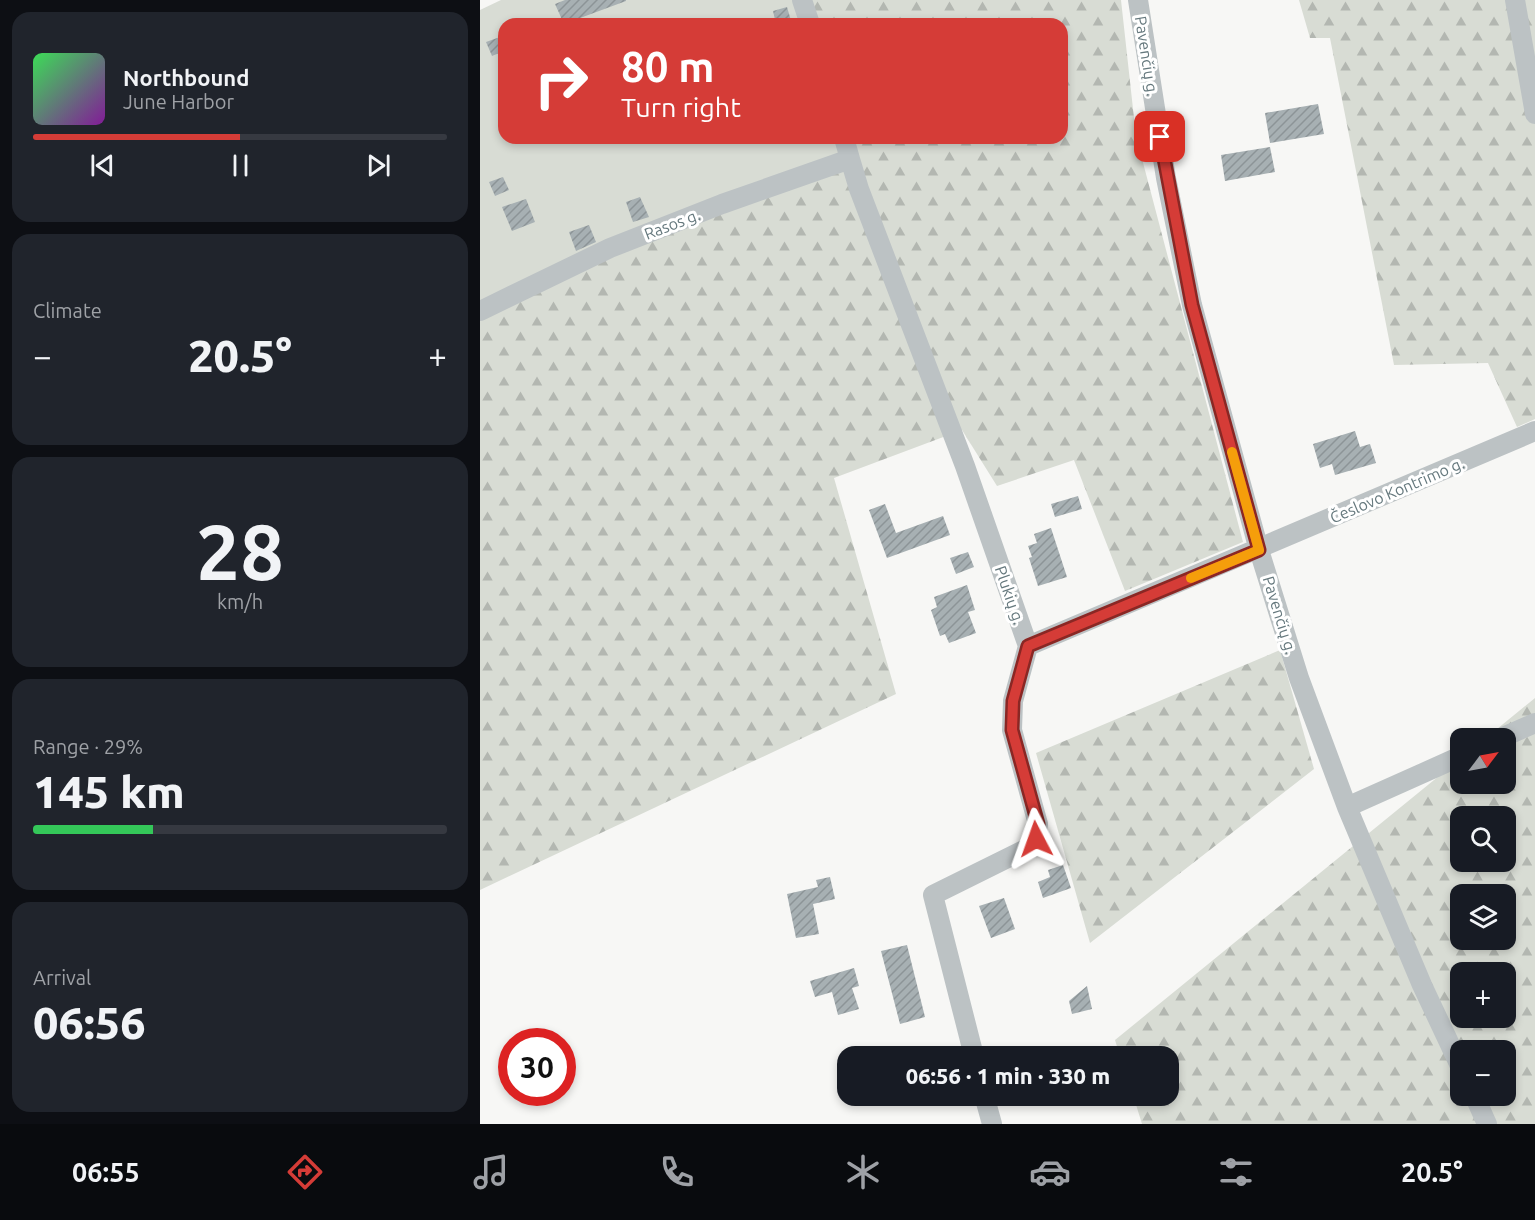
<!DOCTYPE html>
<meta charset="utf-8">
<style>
:root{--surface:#171b24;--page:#20242c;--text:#f1f3f6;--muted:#9ea1a6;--line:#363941;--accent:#d53c37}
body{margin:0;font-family:Ubuntu,sans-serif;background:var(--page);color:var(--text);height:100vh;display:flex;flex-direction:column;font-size:22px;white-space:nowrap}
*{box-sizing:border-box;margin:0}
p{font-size:20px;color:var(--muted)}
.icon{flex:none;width:33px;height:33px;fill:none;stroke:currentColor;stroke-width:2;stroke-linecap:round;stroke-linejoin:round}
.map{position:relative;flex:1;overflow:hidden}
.panel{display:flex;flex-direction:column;gap:12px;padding:12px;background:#0d0f14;width:480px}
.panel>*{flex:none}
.banner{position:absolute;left:18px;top:18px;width:570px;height:126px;border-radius:18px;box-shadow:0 3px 9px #0003;background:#d53c37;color:#fff;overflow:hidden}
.needle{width:39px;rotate:58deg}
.buttons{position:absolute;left:970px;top:728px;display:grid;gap:12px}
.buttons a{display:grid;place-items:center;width:66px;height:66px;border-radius:12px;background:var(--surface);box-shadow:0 3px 9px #0003;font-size:30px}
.speed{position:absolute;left:18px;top:1028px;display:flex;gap:12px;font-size:30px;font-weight:700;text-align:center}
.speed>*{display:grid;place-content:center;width:78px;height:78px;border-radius:50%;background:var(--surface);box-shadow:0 3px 9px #0003;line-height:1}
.speed .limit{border:9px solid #d22;background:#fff;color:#111}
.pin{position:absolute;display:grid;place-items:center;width:51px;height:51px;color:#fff;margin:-26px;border-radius:12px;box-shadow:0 3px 9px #0006}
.me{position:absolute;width:66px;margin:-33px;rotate:356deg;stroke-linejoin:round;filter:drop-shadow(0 0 4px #0008)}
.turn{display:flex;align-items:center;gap:21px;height:126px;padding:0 24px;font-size:27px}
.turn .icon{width:78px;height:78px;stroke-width:2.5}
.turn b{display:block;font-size:42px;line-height:51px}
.big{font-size:45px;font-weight:800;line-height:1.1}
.panel .widget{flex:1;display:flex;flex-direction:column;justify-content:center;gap:9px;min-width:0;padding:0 21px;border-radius:18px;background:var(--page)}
.panel .dial{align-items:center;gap:0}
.dial b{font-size:78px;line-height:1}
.song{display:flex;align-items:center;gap:18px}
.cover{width:72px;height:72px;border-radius:9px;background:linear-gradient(135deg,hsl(130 70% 55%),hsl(290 70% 35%))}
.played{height:6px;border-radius:3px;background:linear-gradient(90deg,var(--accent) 50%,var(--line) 50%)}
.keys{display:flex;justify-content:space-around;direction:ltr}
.heat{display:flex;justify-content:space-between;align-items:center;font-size:33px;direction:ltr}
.charge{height:9px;border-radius:4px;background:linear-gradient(90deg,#34c759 29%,var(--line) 0)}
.trip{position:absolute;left:357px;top:1046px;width:342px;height:60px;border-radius:18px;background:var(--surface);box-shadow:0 3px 9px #0003;font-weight:800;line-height:60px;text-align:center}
.dock{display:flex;height:96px;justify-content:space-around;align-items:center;background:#090b0e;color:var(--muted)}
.dock .icon{width:42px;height:42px}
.dock .active{color:var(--accent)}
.dock b{font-size:27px;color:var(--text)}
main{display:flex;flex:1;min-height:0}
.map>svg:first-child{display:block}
.forest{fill:url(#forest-firs);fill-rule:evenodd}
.garden{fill:#d8dcd4}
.building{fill:url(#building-hatch)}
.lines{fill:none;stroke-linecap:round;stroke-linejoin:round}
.minor{stroke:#bcc2c4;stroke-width:20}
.route-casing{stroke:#8a2724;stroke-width:15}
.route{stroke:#d53c37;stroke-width:10}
.slow{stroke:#f59e0b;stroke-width:10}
.labels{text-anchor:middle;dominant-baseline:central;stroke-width:6;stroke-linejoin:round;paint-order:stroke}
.street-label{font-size:16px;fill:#65787d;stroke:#fff}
</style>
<main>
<section class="panel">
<div class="widget">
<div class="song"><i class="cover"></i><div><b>Northbound</b><p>June Harbor</p></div></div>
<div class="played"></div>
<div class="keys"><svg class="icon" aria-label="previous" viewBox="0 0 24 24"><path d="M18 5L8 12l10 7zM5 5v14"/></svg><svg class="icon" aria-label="pause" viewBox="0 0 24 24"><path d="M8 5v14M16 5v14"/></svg><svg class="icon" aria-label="next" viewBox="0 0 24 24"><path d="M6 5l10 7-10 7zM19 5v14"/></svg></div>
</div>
<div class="widget"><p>Climate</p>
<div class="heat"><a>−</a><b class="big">20.5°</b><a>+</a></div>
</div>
<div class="widget dial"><b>28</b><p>km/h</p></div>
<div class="widget"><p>Range · 29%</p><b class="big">145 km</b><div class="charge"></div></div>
<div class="widget"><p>Arrival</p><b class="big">06:56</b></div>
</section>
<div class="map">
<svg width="1055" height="1124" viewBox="0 0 1055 1124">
<defs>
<pattern id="forest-firs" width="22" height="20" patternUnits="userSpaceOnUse" patternTransform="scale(1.5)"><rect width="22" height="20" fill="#d8dcd4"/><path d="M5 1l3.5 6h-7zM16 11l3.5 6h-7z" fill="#b3b7b1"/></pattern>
<pattern id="building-hatch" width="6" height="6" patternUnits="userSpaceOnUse" patternTransform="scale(1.5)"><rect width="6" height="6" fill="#a7b0b3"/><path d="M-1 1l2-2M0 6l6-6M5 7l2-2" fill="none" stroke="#8c9497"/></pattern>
</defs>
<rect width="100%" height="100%" fill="#f7f7f5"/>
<path class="forest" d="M 330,0 L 641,0 L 656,136 L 763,542 L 645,591 L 594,460 L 517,486 L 482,430 L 354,478 L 416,694 L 0,890 L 0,311 L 371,138 L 582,138 L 582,24 L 337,24 Z
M 819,0 L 1055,0 L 1055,419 L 1037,427 L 1008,363 L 914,365 L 850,38 L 830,38 Z
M 800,650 L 834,769 L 610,943 L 556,753 Z
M 1055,698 L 1055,1124 L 662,1124 L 653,1095 L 688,1095 L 688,1056 L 640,1056 L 635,1040 L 981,758 L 981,783 L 1026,783 L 1026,738 L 1006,738 ZM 981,816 L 1026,816 L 1026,861 L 981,861 ZM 981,894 L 1026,894 L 1026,939 L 981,939 ZM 981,972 L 1026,972 L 1026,1017 L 981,1017 ZM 981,1050 L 1026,1050 L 1026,1095 L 981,1095 Z"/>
<path class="garden" d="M 21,0 L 330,0 L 337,24 L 24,24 L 24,138 L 371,138 L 374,149 L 0,311 L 0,10 Z"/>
<path class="building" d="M 85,0 L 146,0 L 146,1 L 84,24 L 75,4 Z
M 307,7 L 312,24 L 296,24 L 293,11 Z
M 20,37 L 24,51 L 12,56 L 6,42 Z
M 838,104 L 844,134 L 790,143 L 785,113 Z
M 790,147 L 795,172 L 745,181 L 741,155 Z
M 23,177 L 29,190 L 15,196 L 9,182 Z
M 160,197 L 169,217 L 153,222 L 146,202 Z
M 46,199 L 55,222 L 32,231 L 22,207 Z
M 109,225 L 116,242 L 96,251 L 89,232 Z
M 875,431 L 880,447 L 890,444 L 896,463 L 855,475 L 852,464 L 840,468 L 833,444 Z
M 598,496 L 602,509 L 575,517 L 571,504 Z
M 405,504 L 416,533 L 463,516 L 470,535 L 407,558 L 389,510 Z
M 571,528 L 587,577 L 558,586 L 549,558 L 552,557 L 548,546 L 557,543 L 554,534 Z
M 488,552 L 494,567 L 476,574 L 470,558 Z
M 487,585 L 495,610 L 488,612 L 496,633 L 469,643 L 465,634 L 460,636 L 451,610 L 457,607 L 454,597 Z
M 583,865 L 591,888 L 563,898 L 558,882 L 570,877 L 568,870 Z
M 350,877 L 355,899 L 333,904 L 339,934 L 316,938 L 307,894 L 338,887 L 336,880 Z
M 524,898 L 535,929 L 511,938 L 499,906 Z
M 427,945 L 445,1017 L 420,1024 L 401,951 Z
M 374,968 L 379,986 L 372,988 L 379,1009 L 358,1015 L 352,992 L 335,997 L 330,981 Z
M 607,986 L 612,1009 L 592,1014 L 589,1001 Z"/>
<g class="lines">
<path class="minor" d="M 322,0 L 330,24
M 658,0 L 686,178 L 712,305 L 779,550 L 819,678 L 867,807 L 942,985 L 981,1068
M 1035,0 L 1055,114
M 370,159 L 379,189 L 485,466 L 548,646 L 533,701 L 532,730 L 558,824 L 556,839 L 546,849 L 453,895 L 494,1056
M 0,311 L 130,248 L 242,204 L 370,159 L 364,138
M 548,646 L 1055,431
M 1021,738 L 1055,723
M 867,807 L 981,756
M 504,1095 L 512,1124
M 994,1095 L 1007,1124"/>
</g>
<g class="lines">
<g class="route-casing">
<path id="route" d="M 556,839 L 558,824 L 532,730 L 533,701 L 548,646 L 779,550 L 712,305 L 680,137"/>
</g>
<use href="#route" class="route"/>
<path class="slow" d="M 711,578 L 779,550 L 752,452"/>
</g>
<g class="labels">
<g class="street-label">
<text transform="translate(667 56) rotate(81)">Pavenčių g.</text>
<text transform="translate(192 224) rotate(-21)">Rasos g.</text>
<text transform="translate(917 490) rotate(-23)">Česlovo Kontrimo g.</text>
<text transform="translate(530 595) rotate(71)">Plukių g.</text>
<text transform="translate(800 615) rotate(73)">Pavenčių g.</text>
</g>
</g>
</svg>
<div class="buttons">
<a><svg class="needle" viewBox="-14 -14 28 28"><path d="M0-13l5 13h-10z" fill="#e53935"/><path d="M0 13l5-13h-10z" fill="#9ea1a6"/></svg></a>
<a><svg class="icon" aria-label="search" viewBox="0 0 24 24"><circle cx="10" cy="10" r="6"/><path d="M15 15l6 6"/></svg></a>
<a><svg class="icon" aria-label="layers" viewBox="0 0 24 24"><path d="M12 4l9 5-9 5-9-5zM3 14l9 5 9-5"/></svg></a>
<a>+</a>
<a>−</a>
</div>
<div class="speed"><div class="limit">30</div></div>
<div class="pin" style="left:680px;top:137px;background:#d93025"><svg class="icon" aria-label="arrive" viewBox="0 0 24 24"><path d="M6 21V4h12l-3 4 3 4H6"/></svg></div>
<svg class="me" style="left:556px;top:839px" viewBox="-20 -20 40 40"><path d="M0-17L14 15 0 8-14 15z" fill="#d53c37" stroke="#fff" stroke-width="4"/></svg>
<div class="trip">06:56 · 1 min · 330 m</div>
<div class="banner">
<div class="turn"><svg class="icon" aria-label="right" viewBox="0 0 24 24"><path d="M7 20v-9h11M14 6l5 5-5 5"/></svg><div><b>80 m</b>Turn right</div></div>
</div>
</div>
</main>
<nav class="dock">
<b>06:55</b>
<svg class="icon active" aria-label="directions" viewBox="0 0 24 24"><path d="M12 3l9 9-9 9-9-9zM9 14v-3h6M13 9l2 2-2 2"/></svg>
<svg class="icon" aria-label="music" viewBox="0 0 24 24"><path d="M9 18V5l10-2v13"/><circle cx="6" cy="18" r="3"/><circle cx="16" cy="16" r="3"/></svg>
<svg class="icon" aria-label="phone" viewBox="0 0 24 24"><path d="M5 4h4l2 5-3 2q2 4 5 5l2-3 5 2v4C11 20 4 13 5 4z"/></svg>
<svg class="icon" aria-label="climate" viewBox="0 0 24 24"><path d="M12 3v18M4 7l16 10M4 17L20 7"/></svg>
<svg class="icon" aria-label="car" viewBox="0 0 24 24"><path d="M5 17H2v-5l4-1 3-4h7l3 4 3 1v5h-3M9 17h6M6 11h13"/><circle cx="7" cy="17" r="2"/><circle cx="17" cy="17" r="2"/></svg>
<svg class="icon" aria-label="filters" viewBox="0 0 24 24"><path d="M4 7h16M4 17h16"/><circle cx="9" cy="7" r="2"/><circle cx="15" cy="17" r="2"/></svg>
<b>20.5°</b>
</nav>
